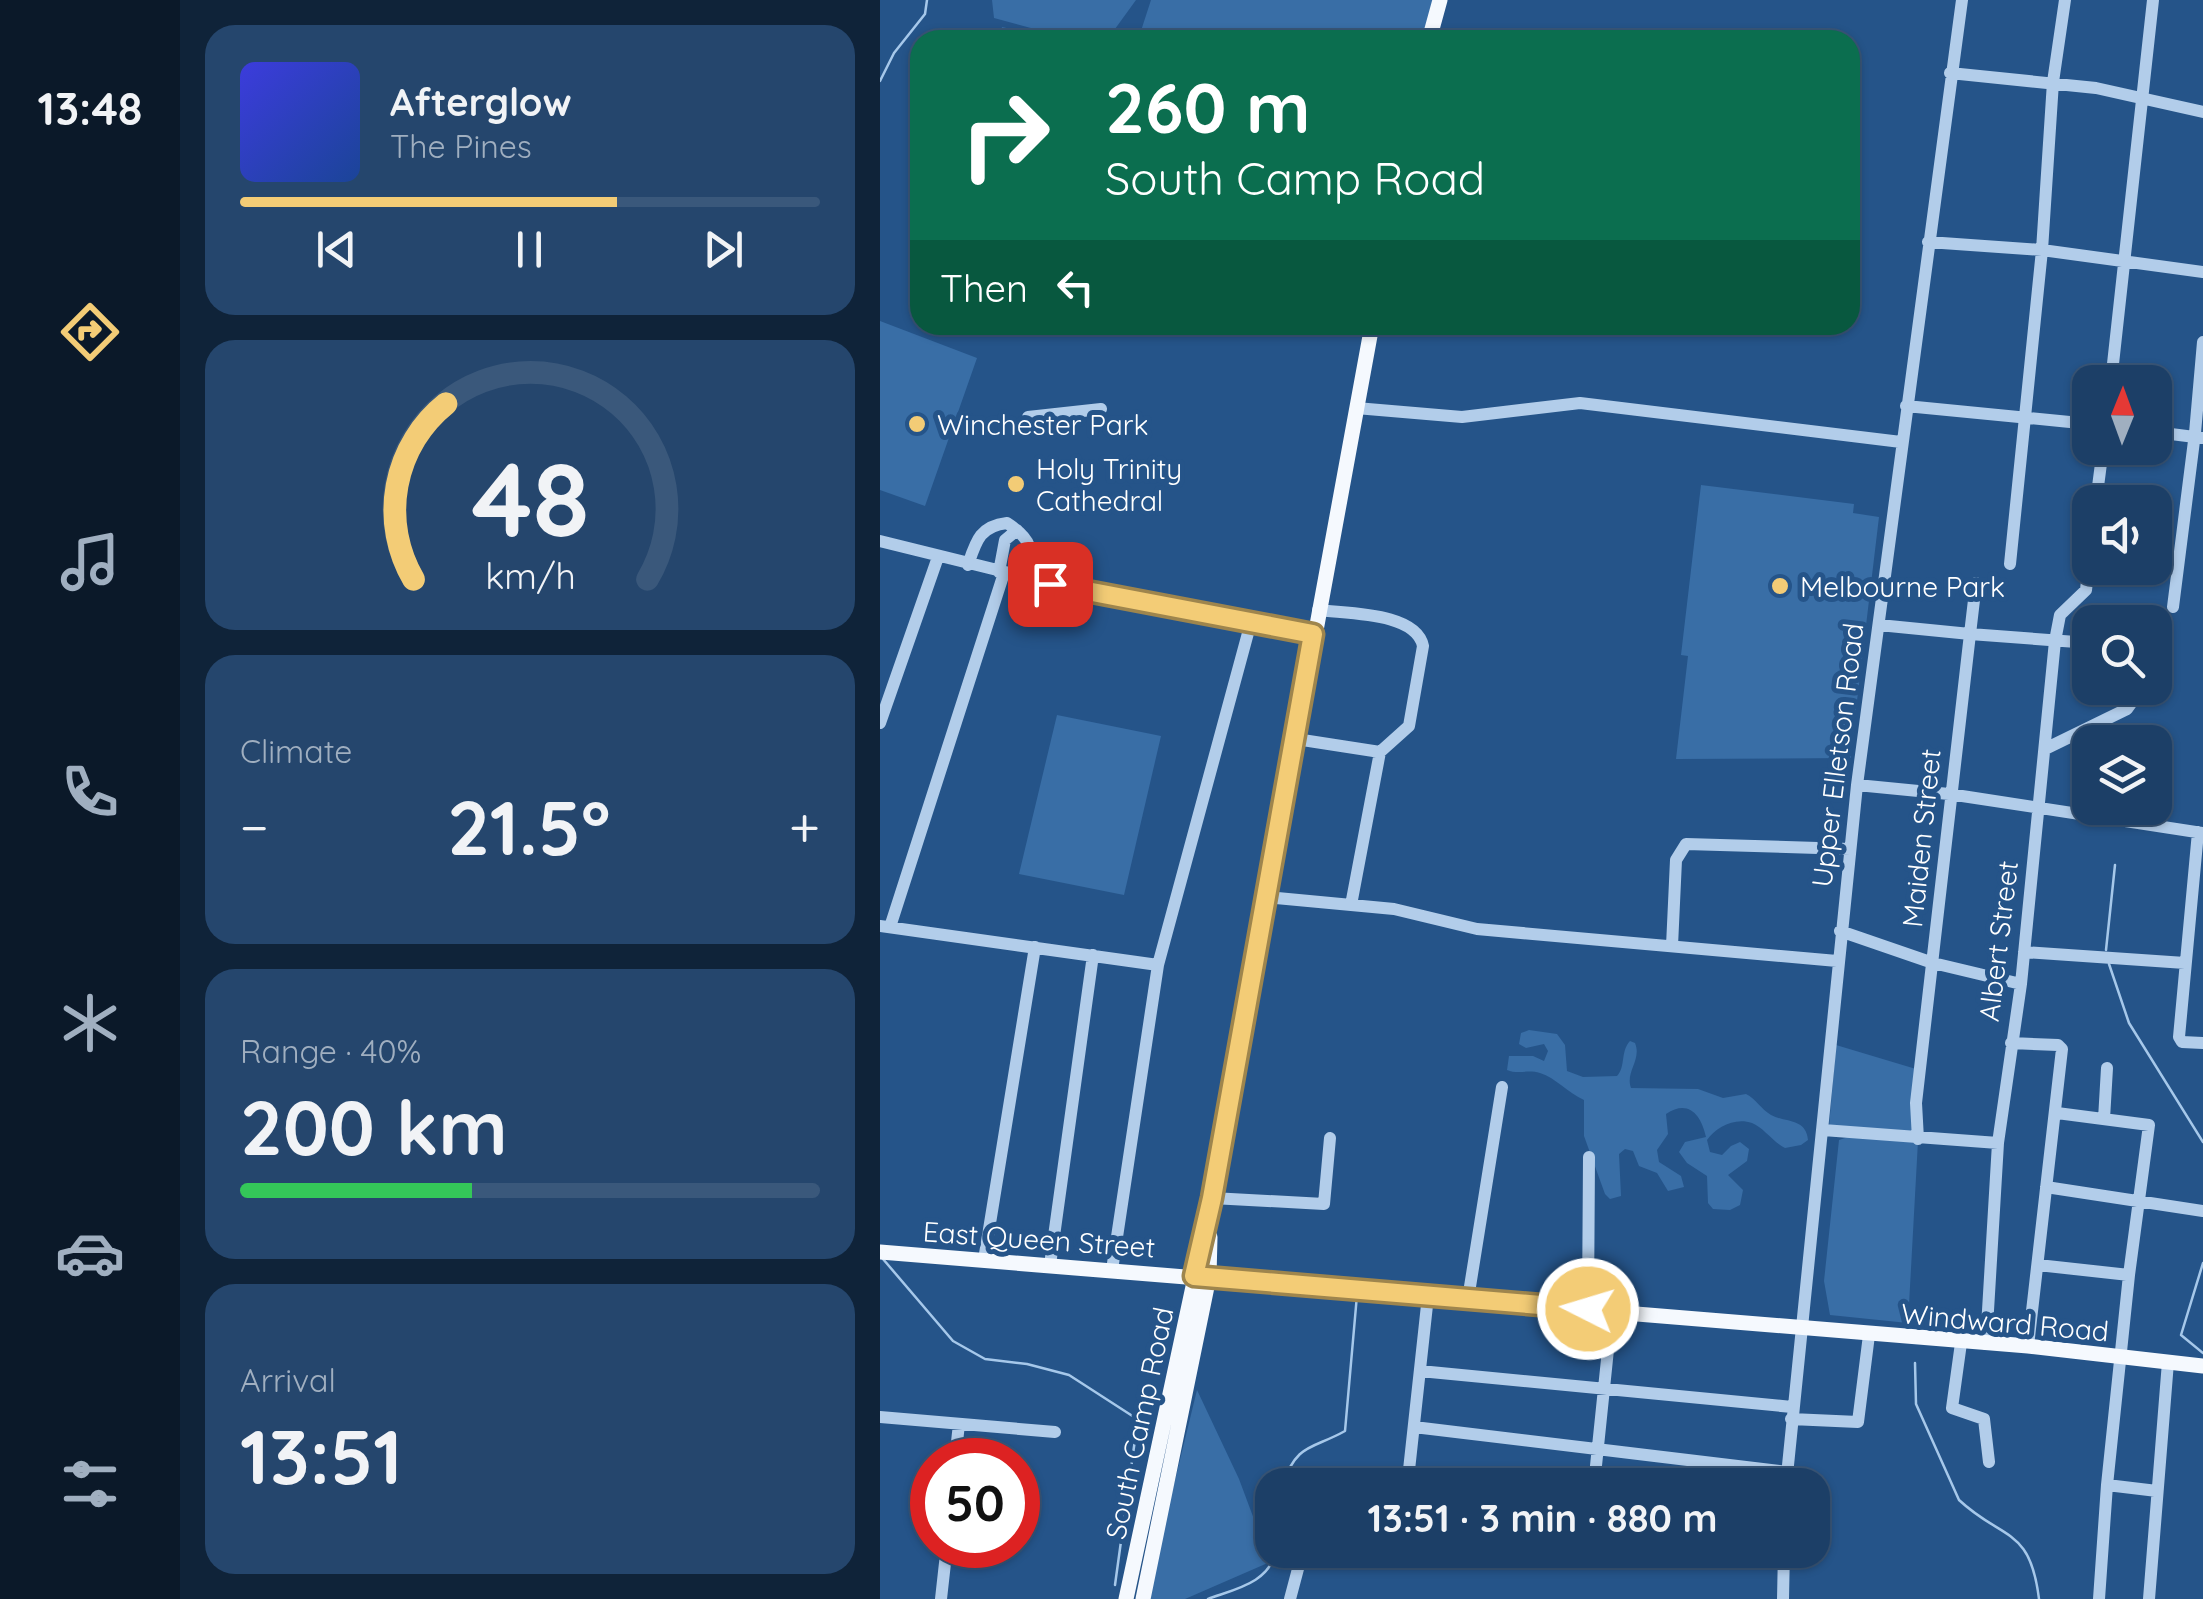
<!DOCTYPE html>
<meta charset="utf-8">
<style>
:root{--surface:#1c3f67;--page:#25466d;--text:#f1f3f6;--muted:#a0afc0;--line:#3a587b;--accent:#f3cc76}
body{margin:0;font-family:Quicksand,sans-serif;background:var(--page);color:var(--text);height:100vh;display:flex;flex-direction:column;font-size:38px;white-space:nowrap}
*{box-sizing:border-box;margin:0}
p{font-size:32px;color:var(--muted)}
.icon{flex:none;width:55px;height:55px;fill:none;stroke:currentColor;stroke-width:2;stroke-linecap:round;stroke-linejoin:round}
.map{position:relative;flex:1;overflow:hidden}
.side{display:flex;flex-direction:column;gap:25px;padding:25px;background:#0f2339;width:700px}
.side>*{flex:none}
.hud{position:absolute;left:30px;top:30px;width:950px;height:305px;border-radius:30px;box-shadow:0 2px 8px #0004,0 0 0 2px var(--line);background:#0b6e4f;color:#fff;overflow:hidden}
.needle{width:65px;rotate:1deg}
.tools{position:absolute;left:1192px;top:365px;display:grid;gap:20px}
.tools a{display:grid;place-items:center;width:100px;height:100px;border-radius:20px;background:var(--surface);box-shadow:0 2px 8px #0004,0 0 0 2px var(--line);font-size:50px}
.speed{position:absolute;left:30px;top:1438px;display:flex;gap:20px;font-size:50px;font-weight:700;text-align:center}
.speed>*{display:grid;place-content:center;width:130px;height:130px;border-radius:50%;background:var(--surface);box-shadow:0 2px 8px #0004,0 0 0 2px var(--line);line-height:1}
.speed .limit{border:15px solid #d22;background:#fff;color:#111}
.pin{position:absolute;display:grid;place-items:center;width:85px;height:85px;color:#fff;margin:-42px;border-radius:20px;box-shadow:0 5px 15px #0006}
.me{position:absolute;width:110px;margin:-55px;rotate:275deg;stroke-linejoin:round;filter:drop-shadow(0 0 8px #0008)}
.turn{display:flex;align-items:center;gap:35px;height:210px;padding:0 30px;font-size:45px}
.turn .icon{width:130px;height:130px;stroke-width:2.5}
.turn b{display:block;font-size:70px;line-height:85px}
.then{display:flex;align-items:center;height:95px;padding:0 30px;background:#0003;gap:20px;font-size:38px}
.big{font-size:75px;font-weight:700;line-height:1.1}
.side .widget{flex:1;display:flex;flex-direction:column;justify-content:center;gap:15px;min-width:0;padding:0 35px;border-radius:30px;background:var(--page)}
.side .dial{align-items:center;gap:0}
.dial svg{height:260px;overflow:visible;fill:none;stroke:var(--line);stroke-width:7;stroke-linecap:round;text-anchor:middle}
.dial text{fill:var(--text);stroke:none}
.song{display:flex;align-items:center;gap:30px}
.cover{width:120px;height:120px;border-radius:15px;background:linear-gradient(135deg,hsl(240 70% 55%),hsl(220 70% 35%))}
.played{height:10px;border-radius:5px;background:linear-gradient(90deg,var(--accent) 65%,var(--line) 65%)}
.keys{display:flex;justify-content:space-around;direction:ltr}
.heat{display:flex;justify-content:space-between;align-items:center;font-size:55px;direction:ltr}
.charge{height:15px;border-radius:8px;background:linear-gradient(90deg,#34c759 40%,var(--line) 0)}
.trip{position:absolute;left:375px;top:1468px;width:575px;height:100px;border-radius:30px;background:var(--surface);box-shadow:0 2px 8px #0004,0 0 0 2px var(--line);font-weight:700;line-height:100px;text-align:center}
main{display:flex;flex:1;min-height:0}
.tab-bar{display:flex;flex-direction:column;width:180px;justify-content:space-around;align-items:center;background:#0b1929;color:var(--muted)}
.tab-bar .icon{width:70px;height:70px}
.tab-bar .on{color:var(--accent)}
.tab-bar b{font-size:45px;color:var(--text)}
.map>svg:first-child{display:block}
.green{fill:#396ea6}
.lines{fill:none;stroke-linecap:round;stroke-linejoin:round}
.stream{stroke:#a6c8ea;stroke-width:2.5}
.minor{stroke:#b2cdea;stroke-width:12}
.major{stroke:#f5f9fe;stroke-width:15}
.route-casing{stroke:#9e854d;stroke-width:25}
.route{stroke:#f3cc76;stroke-width:18}
.poi-dot{fill:#f3cc76;stroke:#255489;stroke-width:4}
.labels{text-anchor:middle;dominant-baseline:central;stroke-width:10;stroke-linejoin:round;paint-order:stroke}
.poi-label{font-size:28px;fill:#fff;stroke:#255489;text-anchor:start}
.street-label{font-size:28px;fill:#fff;stroke:#255489}
</style>
<main>
<nav class="tab-bar">
<b>13:48</b>
<svg class="icon on" aria-label="directions" viewBox="0 0 24 24"><path d="M12 3l9 9-9 9-9-9zM9 14v-3h6M13 9l2 2-2 2"/></svg>
<svg class="icon" aria-label="music" viewBox="0 0 24 24"><path d="M9 18V5l10-2v13"/><circle cx="6" cy="18" r="3"/><circle cx="16" cy="16" r="3"/></svg>
<svg class="icon" aria-label="phone" viewBox="0 0 24 24"><path d="M5 4h4l2 5-3 2q2 4 5 5l2-3 5 2v4C11 20 4 13 5 4z"/></svg>
<svg class="icon" aria-label="climate" viewBox="0 0 24 24"><path d="M12 3v18M4 7l16 10M4 17L20 7"/></svg>
<svg class="icon" aria-label="car" viewBox="0 0 24 24"><path d="M5 17H2v-5l4-1 3-4h7l3 4 3 1v5h-3M9 17h6M6 11h13"/><circle cx="7" cy="17" r="2"/><circle cx="17" cy="17" r="2"/></svg>
<svg class="icon" aria-label="filters" viewBox="0 0 24 24"><path d="M4 7h16M4 17h16"/><circle cx="9" cy="7" r="2"/><circle cx="15" cy="17" r="2"/></svg>
</nav>
<section class="side">
<div class="widget">
<div class="song"><i class="cover"></i><div><b>Afterglow</b><p>The Pines</p></div></div>
<div class="played"></div>
<div class="keys"><svg class="icon" aria-label="previous" viewBox="0 0 24 24"><path d="M18 5L8 12l10 7zM5 5v14"/></svg><svg class="icon" aria-label="pause" viewBox="0 0 24 24"><path d="M8 5v14M16 5v14"/></svg><svg class="icon" aria-label="next" viewBox="0 0 24 24"><path d="M6 5l10 7-10 7zM19 5v14"/></svg></div>
</div>
<div class="widget dial"><svg viewBox="0 0 100 80">
<path d="M14 69A42 42 0 1 1 86 69"/>
<path d="M14 69A42 42 0 0 1 24 15" stroke="#f3cc76"/>
<text x="50" y="56" font-size="32" font-weight="700">48</text>
<text x="50" y="72" font-size="11">km/h</text>
</svg></div>
<div class="widget"><p>Climate</p>
<div class="heat"><a>−</a><b class="big">21.5°</b><a>+</a></div>
</div>
<div class="widget"><p>Range · 40%</p><b class="big">200 km</b><div class="charge"></div></div>
<div class="widget"><p>Arrival</p><b class="big">13:51</b></div>
</section>
<div class="map">
<svg width="1323" height="1599" viewBox="0 0 1323 1599">
<rect width="100%" height="100%" fill="#255489"/>
<path class="green" d="M 112,0 L 256,0 L 227,40 L 195,40 L 114,18 Z
M 271,0 L 553,0 L 543,40 L 258,40 Z
M 122,27 L 181,40 L 119,40 Z
M 0,321 L 97,358 L 45,506 L 0,490 Z
M 821,485 L 974,504 L 973,513 L 999,517 L 973,734 L 966,738 L 965,746 L 970,749 L 971,758 L 796,759 L 808,656 L 801,655 Z
M 177,715 L 281,736 L 244,895 L 139,874 Z
M 649,1030 L 677,1034 L 685,1045 L 687,1071 L 703,1077 L 737,1076 C 746,1067 740,1052 750,1041 L 755,1043 C 762,1060 745,1072 751,1088 L 818,1089 L 843,1098 L 866,1094 C 876,1099 881,1109 891,1115 C 906,1123 926,1118 928,1140 L 921,1145 L 905,1148 C 893,1142 883,1127 872,1123 C 855,1117 836,1127 827,1140 L 830,1152 L 842,1155 L 851,1146 L 860,1142 L 869,1149 L 867,1161 L 848,1175 L 863,1190 L 860,1205 L 850,1210 L 833,1209 L 828,1203 L 827,1176 L 807,1163 L 799,1152 L 805,1142 L 826,1137 C 821,1114 808,1099 786,1114 L 788,1134 L 777,1150 L 779,1162 L 801,1176 L 804,1187 L 788,1191 L 777,1173 L 759,1166 L 753,1151 L 745,1149 L 739,1154 L 741,1196 L 730,1199 L 725,1194 L 704,1136 L 704,1100 C 688,1093 676,1078 660,1073 C 647,1069 639,1075 627,1070 L 629,1056 L 653,1056 L 664,1061 L 668,1051 L 664,1044 L 646,1048 L 639,1044 L 641,1033 Z
M 956,1045 L 1036,1069 L 1035,1130 L 1030,1133 L 949,1127 Z
M 968,1137 L 1038,1141 L 1028,1323 L 950,1315 L 944,1281 L 959,1140 Z
M 317,1390 L 359,1479 L 390,1562 L 305,1599 L 266,1599 Z"/>
<g class="lines">
<path class="stream" d="M 0,81 L 14,53 L 45,14 L 47,0
M 1226,950 L 1235,865
M 1229,964 L 1249,1023 L 1323,1142
M 3,1259 L 73,1341 L 105,1359 L 147,1364 L 189,1375 L 254,1417 L 257,1425 L 235,1585
M 1323,1263 L 1301,1335 L 1323,1353
M 1035,1363 L 1036,1404 L 1079,1500 C 1123,1541 1150,1526 1159,1599
M 402,1485 C 418,1442 431,1450 465,1431 L 477,1295
M 328,1599 C 355,1589 390,1583 396,1550"/>
<path class="minor" d="M 1070,73 L 1216,88 L 1323,112
M 1048,242 L 1162,250 L 1323,272
M 1231,382 L 1273,0
M 1026,406 L 1210,424
M 476,408 L 582,417 L 700,403 L 1021,442
M 148,417 L 221,409
M 1275,432 L 1323,438
M 1216,502 L 1223,448
M 0,541 L 190,588 L 433,634
M 1130,564 L 1162,250 L 1173,82 L 1185,0
M 88,565 C 96,541 100,526 127,523 C 153,540 153,549 147,578
M 119,572 L 125,540 L 137,530
M 1096,583 L 1090,634 L 1210,643
M 1293,607 L 1315,433 L 1323,342
M 438,610 C 467,614 536,612 543,646 L 529,726 L 500,752
M 999,625 L 1090,634 L 1036,1103 L 1038,1139
M 0,723 L 58,557
M 416,739 L 500,752 L 471,905
M 1165,749 L 1247,709 L 1262,688
M 977,785 L 1069,794 L 1323,833
M 1318,832 L 1299,1037 L 1302,1042 L 1323,1043
M 386,897 L 514,909 L 597,929 L 957,961
M 0,926 L 278,965
M 10,927 L 124,573
M 960,931 L 1053,963 L 1141,984
M 792,946 L 796,860 L 806,844 L 970,849
M 1144,952 L 1305,963
M 1131,1043 L 1178,1045 L 1182,1049 L 1148,1346
M 1177,1113 L 1269,1125 L 1249,1275 L 1227,1485 L 1219,1599
M 1224,1119 L 1227,1068
M 943,1130 L 1118,1143
M 1166,1187 L 1323,1211
M 332,1198 L 444,1204 L 450,1138
M 104,1260 L 155,947
M 170,1265 L 213,955
M 1158,1265 L 1249,1275
M 232,1270 L 278,965 L 371,622
M 588,1299 L 622,1087
M 708,1309 L 709,1157
M 1081,1343 L 1072,1408 L 1104,1419 L 1109,1462
M 1106,1344 L 1118,1143 L 1141,984 L 1175,641 L 1180,615 L 1206,590 L 1210,554
M 540,1371 L 912,1407
M 0,1417 L 175,1432
M 911,1419 L 978,1422 L 989,1335
M 534,1427 L 907,1472
M 75,1460 L 79,1424
M 528,1479 L 548,1296
M 493,1485 L 495,1478 L 501,1476 L 579,1485
M 714,1485 L 732,1311
M 906,1485 L 977,785 L 1082,0
M 1227,1485 L 1277,1491
M 61,1599 L 67,1545
M 410,1599 L 423,1550
M 903,1599 L 904,1550
M 1269,1599 L 1288,1362"/>
<path class="major" d="M 549,40 L 560,0
M 0,1252 L 1148,1346 L 1323,1366
M 246,1599 L 332,1198 L 492,325
M 263,1599 L 329,1277 L 330,1237"/>
</g>
<g class="lines">
<g class="route-casing">
<path id="route" d="M 170,584 L 433,634 L 332,1198 L 314,1276 L 708,1309"/>
</g>
<use href="#route" class="route"/>
</g>
<g class="poi-dot">
<circle cx="37" cy="424" r="10"/>
<circle cx="136" cy="484" r="10"/>
<circle cx="900" cy="586" r="10"/>
</g>
<g class="labels">
<g class="poi-label">
<text x="57" y="424">Winchester Park</text>
<text x="156" y="468">Holy Trinity<tspan x="156" dy="32">Cathedral</tspan></text>
<text x="920" y="586">Melbourne Park</text>
</g>
<g class="street-label">
<text transform="translate(957 755) rotate(-83)">Upper Elletson Road</text>
<text transform="translate(1041 838) rotate(-84)">Maiden Street</text>
<text transform="translate(1118 941) rotate(-83)">Albert Street</text>
<text transform="translate(159 1239) rotate(4)">East Queen Street</text>
<text transform="translate(1125 1322) rotate(5)">Windward Road</text>
<text transform="translate(259 1423) rotate(-78)">South Camp Road</text>
</g>
</g>
</svg>
<div class="tools">
<a><svg class="needle" viewBox="-14 -14 28 28"><path d="M0-13l5 13h-10z" fill="#e53935"/><path d="M0 13l5-13h-10z" fill="#a0afc0"/></svg></a>
<a><svg class="icon" aria-label="sound" viewBox="0 0 24 24"><path d="M4 9h4l5-4v14l-5-4H4zM17 9q2 3 0 6"/></svg></a>
<a><svg class="icon" aria-label="search" viewBox="0 0 24 24"><circle cx="10" cy="10" r="6"/><path d="M15 15l6 6"/></svg></a>
<a><svg class="icon" aria-label="layers" viewBox="0 0 24 24"><path d="M12 4l9 5-9 5-9-5zM3 14l9 5 9-5"/></svg></a>
</div>
<div class="speed"><div class="limit">50</div></div>
<div class="pin" style="left:170px;top:584px;background:#d93025"><svg class="icon" aria-label="arrive" viewBox="0 0 24 24"><path d="M6 21V4h12l-3 4 3 4H6"/></svg></div>
<svg class="me" style="left:708px;top:1309px" viewBox="-20 -20 40 40"><circle r="17" fill="#f3cc76" stroke="#fff" stroke-width="3"/><path d="M0-11L8 9 0 5-8 9z" fill="#fff"/></svg>
<div class="trip">13:51 · 3 min · 880 m</div>
<div class="hud">
<div class="turn"><svg class="icon" aria-label="right" viewBox="0 0 24 24"><path d="M7 20v-9h11M14 6l5 5-5 5"/></svg><div><b>260 m</b>South Camp Road</div></div>
<div class="then">Then<svg class="icon" aria-label="left" viewBox="0 0 24 24"><path d="M17 20v-9H6M10 6l-5 5 5 5"/></svg></div>
</div>
</div>
</main>
